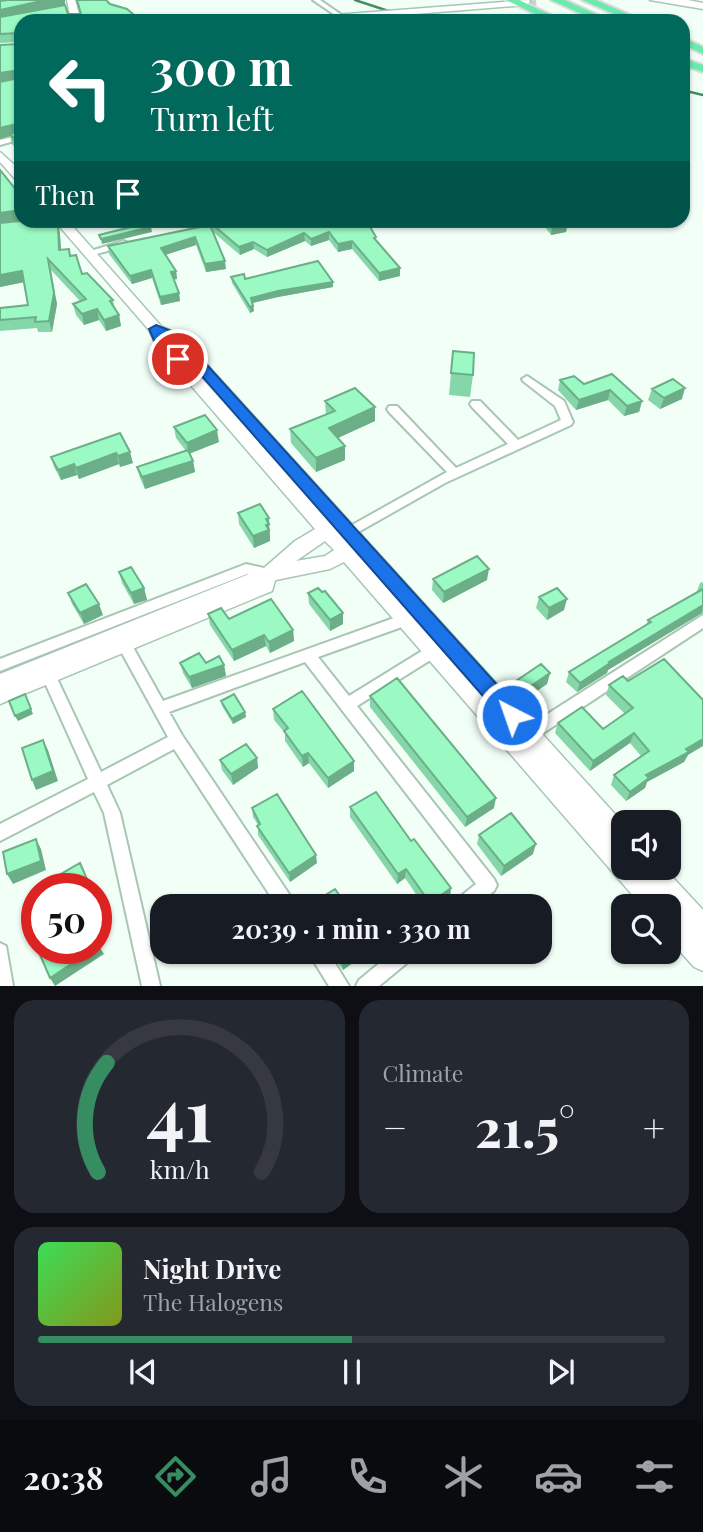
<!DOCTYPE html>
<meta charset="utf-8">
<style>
:root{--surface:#171b24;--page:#242831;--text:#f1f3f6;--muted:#9ea1a6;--line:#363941;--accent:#368d61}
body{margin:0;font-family:"Playfair Display",serif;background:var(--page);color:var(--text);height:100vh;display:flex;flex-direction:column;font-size:26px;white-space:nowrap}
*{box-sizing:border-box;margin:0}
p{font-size:23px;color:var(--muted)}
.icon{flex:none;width:38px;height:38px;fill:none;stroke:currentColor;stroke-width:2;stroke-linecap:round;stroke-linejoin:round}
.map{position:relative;height:986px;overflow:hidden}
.drawer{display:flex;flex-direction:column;gap:14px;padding:14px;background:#0d0f14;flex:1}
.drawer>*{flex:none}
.guide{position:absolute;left:14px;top:14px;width:676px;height:214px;border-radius:21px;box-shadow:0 2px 5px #0004;background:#00695c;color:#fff;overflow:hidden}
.tools{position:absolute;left:611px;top:810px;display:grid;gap:14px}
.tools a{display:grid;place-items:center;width:70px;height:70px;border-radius:14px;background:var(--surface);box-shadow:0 2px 5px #0004;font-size:35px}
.speed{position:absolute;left:21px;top:873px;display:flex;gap:14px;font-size:35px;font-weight:700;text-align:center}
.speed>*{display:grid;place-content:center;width:91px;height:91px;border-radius:50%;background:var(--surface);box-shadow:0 2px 5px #0004;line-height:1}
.speed .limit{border:10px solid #d22;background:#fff;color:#111}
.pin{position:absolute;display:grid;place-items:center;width:60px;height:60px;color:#fff;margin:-30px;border:4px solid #fff;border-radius:50%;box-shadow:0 2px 7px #0007}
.me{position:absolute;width:77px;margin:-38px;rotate:319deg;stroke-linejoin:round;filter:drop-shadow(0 0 5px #0008)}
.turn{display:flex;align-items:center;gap:24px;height:147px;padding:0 21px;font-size:32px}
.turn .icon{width:91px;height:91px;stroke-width:2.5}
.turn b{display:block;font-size:49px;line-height:60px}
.then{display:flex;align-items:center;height:66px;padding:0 21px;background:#0003;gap:14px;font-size:26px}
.big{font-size:52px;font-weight:700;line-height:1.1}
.drawer .tile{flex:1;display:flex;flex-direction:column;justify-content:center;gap:10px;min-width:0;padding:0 24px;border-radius:21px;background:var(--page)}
.drawer .dial{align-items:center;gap:0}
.dial svg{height:182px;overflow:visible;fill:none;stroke:var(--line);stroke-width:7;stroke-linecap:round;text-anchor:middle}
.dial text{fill:var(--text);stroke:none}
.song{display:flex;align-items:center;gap:21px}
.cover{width:84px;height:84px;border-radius:10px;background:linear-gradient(135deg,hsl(130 70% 55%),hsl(70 70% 35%))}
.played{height:7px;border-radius:4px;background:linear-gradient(90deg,var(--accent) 50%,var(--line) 50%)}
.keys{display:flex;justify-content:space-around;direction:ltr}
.heat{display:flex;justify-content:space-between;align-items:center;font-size:38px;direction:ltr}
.drawer .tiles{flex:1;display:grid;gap:14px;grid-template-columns:1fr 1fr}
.tile:last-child{grid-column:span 2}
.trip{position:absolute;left:150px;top:894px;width:402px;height:70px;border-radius:21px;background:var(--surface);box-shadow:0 2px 5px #0004;font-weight:700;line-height:70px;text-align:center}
.dock{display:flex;height:112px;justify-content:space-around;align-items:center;background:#090b0e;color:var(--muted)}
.dock .icon{width:49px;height:49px}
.dock .active{color:var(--accent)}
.dock b{font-size:32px;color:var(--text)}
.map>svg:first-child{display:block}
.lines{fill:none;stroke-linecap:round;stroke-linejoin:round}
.stream{stroke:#468b65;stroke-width:2.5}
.secondary-tunnel{stroke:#c7d4cc;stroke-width:10;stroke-dasharray:10 5;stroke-linecap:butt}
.minor-casing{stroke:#a9c6b4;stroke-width:4}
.tertiary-casing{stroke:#a9c6b4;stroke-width:3}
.secondary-casing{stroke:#a9c6b4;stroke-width:3}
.trunk-casing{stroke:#dbdcdb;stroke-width:4}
.minor{fill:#fff;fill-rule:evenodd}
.tertiary{fill:#fff;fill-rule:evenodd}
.secondary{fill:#fff;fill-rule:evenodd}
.trunk{fill:#6beaae;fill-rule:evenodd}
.wall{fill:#85d6a8}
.shaded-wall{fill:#6cae88}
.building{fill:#9bf9c3;stroke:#6cae88;stroke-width:2}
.route{fill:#1a73e8;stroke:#114b97;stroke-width:2}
</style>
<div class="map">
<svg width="703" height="986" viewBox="0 0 703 986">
<rect width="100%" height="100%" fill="#f2fff7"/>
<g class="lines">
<path class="stream" d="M 355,0 L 419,21
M 682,90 L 703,95"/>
<path class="secondary-tunnel" d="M 526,2 L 539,0"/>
<g class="minor-casing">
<path id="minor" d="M 313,0 L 320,0 L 343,16 L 338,17 Z
M 21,135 L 21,139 L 0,145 L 0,140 Z
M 61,220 L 93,220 L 54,227 L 50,224 Z
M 123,241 L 126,242 L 126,246 L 89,256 L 84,253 Z
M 527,376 L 564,401 L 573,422 L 571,425 L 445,483 L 353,535 L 345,535 L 343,532 L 345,529 L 447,472 L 389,412 L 387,409 L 389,406 L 397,406 L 456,468 L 508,444 L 472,407 L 470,404 L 472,401 L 480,401 L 518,440 L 561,420 L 555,406 L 523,381 L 522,379 Z
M 246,564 L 273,570 L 275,574 L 273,578 L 268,579 L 247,574 L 0,671 L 0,659 Z
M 408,613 L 413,615 L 415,619 L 413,623 L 318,657 L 349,696 L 430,646 L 435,644 L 440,646 L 442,650 L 440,654 L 357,706 L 494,879 L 497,885 L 494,891 L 475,906 L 454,906 L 456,900 L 476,884 L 305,662 L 169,712 L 182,735 L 293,900 L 295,906 L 277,906 L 174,749 L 107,785 L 120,813 L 160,986 L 142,986 L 104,813 L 94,792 L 0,841 L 0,824 L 88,779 L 42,676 L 44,672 L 49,670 L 54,672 L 101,772 L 168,737 L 117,644 L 119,640 L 124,638 L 129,640 L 163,701 Z
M 703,615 L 703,628 L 534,739 L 529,741 L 524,739 L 521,734 L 524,729 Z
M 0,943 L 6,946 L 13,986 L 0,986 Z
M 308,952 L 328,952 L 349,986 L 329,986 Z
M 393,952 L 416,952 L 413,958 L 379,986 L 356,986 L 359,980 Z"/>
</g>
<g class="tertiary-casing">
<path id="tertiary" d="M 268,567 L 274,569 L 277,574 L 272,591 L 0,704 L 0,687 L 258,582 L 262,569 Z"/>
</g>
<g class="secondary-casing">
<path id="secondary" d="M 67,0 L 75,0 L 81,21 L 71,21 Z
M 529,0 L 530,2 L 526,5 L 329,21 L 290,21 L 295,18 Z
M 650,0 L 688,0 L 703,3 L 703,9 Z
M 0,152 L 21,171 L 21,182 L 17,181 L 0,162 Z
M 54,220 L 67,220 L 161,326 L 179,334 L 623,823 L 623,868 L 664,868 L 703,910 L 703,971 L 694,967 L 668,938 L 668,906 L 642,906 L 344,562 L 330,569 L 271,581 L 0,692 L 0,674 L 264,568 L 295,541 L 315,529 L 156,345 L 149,330 ZM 168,341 L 168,340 L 228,408 ZM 325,541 L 334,550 L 325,556 L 296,561 Z"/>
</g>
<g class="trunk-casing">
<path id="trunk" d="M 506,0 L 519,0 L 564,21 L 550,21 Z
M 551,0 L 565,0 L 604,18 L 595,20 Z
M 582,0 L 596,0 L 644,21 L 630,21 Z
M 682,37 L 703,47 L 703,54 L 682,44 Z
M 682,58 L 703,65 L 703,72 L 682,65 Z"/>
</g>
<use href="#minor" class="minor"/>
<use href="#tertiary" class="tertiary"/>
<use href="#secondary" class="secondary"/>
<use href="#trunk" class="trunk"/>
</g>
<path class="wall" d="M 76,0 L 106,0 L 110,4 L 140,21 L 21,21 L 21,153 L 12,144 L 10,136 L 0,139 L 20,42 L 0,43 L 0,1 L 65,5 L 68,14 L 80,14 Z
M 21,220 L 58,224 L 60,235 L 61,250 L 71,256 L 82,274 L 113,300 L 115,310 L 119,315 L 121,326 L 106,331 L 99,320 L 84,325 L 76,315 L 73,304 L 80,301 L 51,270 L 57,304 L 52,332 L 38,332 L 37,328 L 0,331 L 0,308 L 28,305 L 24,282 L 0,287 Z
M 234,220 L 376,237 L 376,240 L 400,268 L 400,276 L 379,281 L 352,249 L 338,252 L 329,240 L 311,246 L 305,241 L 267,257 L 254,249 L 240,255 L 213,232 L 226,269 L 206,272 L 196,245 L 165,255 L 176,271 L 177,279 L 174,279 L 179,293 L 180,301 L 161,305 L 152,278 L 132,284 L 109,254 L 108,246 L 213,231 L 212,224 Z
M 540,220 L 566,220 L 568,222 L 566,232 L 551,235 Z
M 231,277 L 333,282 L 333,287 L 278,297 L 253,303 L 254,311 L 250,313 L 232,283 Z
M 453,351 L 473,375 L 470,397 L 449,395 Z
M 612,374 L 642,401 L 639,412 L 624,416 L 608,400 L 576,410 L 558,390 L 560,380 L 584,384 Z
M 652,389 L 682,399 L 660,409 L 648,400 Z
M 325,401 L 375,421 L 338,438 L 345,460 L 316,472 L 291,443 L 290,429 L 326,415 Z
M 174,427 L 219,442 L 189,454 L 193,461 L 195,472 L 145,489 L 140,478 L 137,467 L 186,451 L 176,438 Z
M 120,433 L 133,463 L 120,467 L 119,464 L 79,479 L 77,475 L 61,480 L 54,467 L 51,457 Z
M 238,513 L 270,529 L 270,541 L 254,548 L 239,524 Z
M 119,572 L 144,588 L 147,600 L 134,604 L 122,583 Z
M 433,579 L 487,580 L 443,603 L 432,590 Z
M 703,582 L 703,613 L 702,613 L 608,670 L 607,673 L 577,692 L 566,682 L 569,672 L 646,625 L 648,620 L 696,594 L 700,583 Z
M 68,593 L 103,615 L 84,624 L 72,604 Z
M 308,593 L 343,624 L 330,631 L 309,604 Z
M 539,597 L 564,610 L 547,620 L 536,608 Z
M 208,614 L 293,630 L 294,641 L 270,653 L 266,646 L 234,661 L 210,625 Z
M 180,663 L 206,663 L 224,665 L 226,676 L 192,688 L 183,673 Z
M 550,673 L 547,684 L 522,701 L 513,692 L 516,681 Z
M 609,685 L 688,755 L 684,762 L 647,782 L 645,788 L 626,801 L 611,785 L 614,775 L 641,756 L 630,743 L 590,771 L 555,733 L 558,723 L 603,729 L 625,714 L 606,695 Z
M 370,696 L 494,808 L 465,827 L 370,707 Z
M 221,701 L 245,712 L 246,717 L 233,724 L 222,706 Z
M 273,709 L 354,761 L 354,771 L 328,788 L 309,763 L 303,767 L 285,741 L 285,733 L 274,720 Z
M 257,758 L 258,768 L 233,785 L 222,770 L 220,760 Z
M 350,807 L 411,841 L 451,888 L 450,897 L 436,906 L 424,906 L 405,878 L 397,884 L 350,817 Z
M 252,808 L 317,863 L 290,882 L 258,835 L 258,825 L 253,817 Z
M 479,835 L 533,854 L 501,876 L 477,844 Z
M 331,952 L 368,952 L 343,970 Z"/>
<path class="shaded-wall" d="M 46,0 L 65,0 L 65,5 L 0,19 L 0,10 Z
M 82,16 L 83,21 L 62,21 L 62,18 Z
M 20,70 L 21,79 L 0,83 L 0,73 Z
M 20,123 L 21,133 L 10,134 L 10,136 L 0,139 L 0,128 Z
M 21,210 L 21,220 L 27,220 L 0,223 L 0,213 Z
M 185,220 L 216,220 L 186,226 Z
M 568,222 L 566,232 L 551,235 L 552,225 Z
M 58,224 L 60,235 L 62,261 L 59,250 Z
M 151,227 L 152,232 L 102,244 L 101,239 Z
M 329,232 L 329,240 L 311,246 L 311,239 Z
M 304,233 L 305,241 L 267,257 L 267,250 Z
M 195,237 L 196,245 L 162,256 L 161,248 Z
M 352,241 L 352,249 L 338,252 L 338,244 Z
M 253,242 L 254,249 L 240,255 L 239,247 Z
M 48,259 L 57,304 L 52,332 L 49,321 Z
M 225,261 L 226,269 L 206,272 L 205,264 Z
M 400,268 L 400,276 L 379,281 L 379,273 Z
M 151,270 L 152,278 L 132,284 L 130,276 Z
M 22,271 L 25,282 L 0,287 L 0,275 Z
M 176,271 L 177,279 L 173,280 L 171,272 Z
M 333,282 L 333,287 L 278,297 L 252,303 L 251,298 L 278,291 Z
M 179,293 L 180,301 L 161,305 L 160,297 Z
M 253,306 L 254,311 L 250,313 L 250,307 Z
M 97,309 L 99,320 L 84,325 L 82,314 Z
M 119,315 L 121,326 L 106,331 L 104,320 Z
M 685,388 L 682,399 L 660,409 L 664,398 Z
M 610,390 L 608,400 L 576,410 L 579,400 Z
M 642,401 L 639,412 L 624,416 L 627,406 Z
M 375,407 L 375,421 L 329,442 L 329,428 Z
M 217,430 L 219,442 L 188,454 L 187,443 Z
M 345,446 L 345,460 L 316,472 L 316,458 Z
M 130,452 L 133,463 L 120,467 L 118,456 Z
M 116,453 L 119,464 L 79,479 L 76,468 Z
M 193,461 L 195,472 L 145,489 L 142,477 Z
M 74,464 L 77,475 L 61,480 L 58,470 Z
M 269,518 L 270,541 L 254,548 L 253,536 L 266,519 Z
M 489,569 L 487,580 L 443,603 L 444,592 Z
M 144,588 L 147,600 L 134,604 L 131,593 Z
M 567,599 L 564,610 L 547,620 L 549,608 Z
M 99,604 L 103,615 L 84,624 L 80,613 Z
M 703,605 L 702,613 L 608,670 L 607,673 L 577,692 L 580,683 L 609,662 Z
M 343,613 L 343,624 L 330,631 L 330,620 Z
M 293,630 L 294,641 L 270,653 L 269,642 Z
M 264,635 L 266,646 L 234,661 L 232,650 Z
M 224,665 L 226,676 L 192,688 L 189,677 Z
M 550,673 L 547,684 L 522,701 L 525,690 Z
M 31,709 L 33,714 L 18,721 L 15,716 Z
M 245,712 L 246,717 L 233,724 L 232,719 Z
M 634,733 L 630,743 L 590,771 L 593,761 Z
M 703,739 L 703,746 L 688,755 L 684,762 L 647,782 L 645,788 L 626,801 L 630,792 L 646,775 Z
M 43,740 L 48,750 L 58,781 L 36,790 L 32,780 Z
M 308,753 L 309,763 L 303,767 L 302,756 Z
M 257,758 L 258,768 L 233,785 L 231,774 Z
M 354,761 L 354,771 L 328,788 L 328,778 Z
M 496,798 L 494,808 L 465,827 L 467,817 Z
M 36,839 L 41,849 L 46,870 L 13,884 L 7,874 Z
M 536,844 L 533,854 L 501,876 L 504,866 Z
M 316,855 L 317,863 L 290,882 L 289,873 Z
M 406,869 L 405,878 L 397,884 L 398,874 Z
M 84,873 L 91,888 L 89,889 L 70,889 Z
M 451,888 L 450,897 L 436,906 L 429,906 L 430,903 Z
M 99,946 L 104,954 L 55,986 L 50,978 Z
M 356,952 L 368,952 L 343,970 L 342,962 Z"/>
<path class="building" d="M 7,0 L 46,0 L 0,10 L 0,1 Z
M 77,0 L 106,0 L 110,4 L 127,9 L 140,20 L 85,21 L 82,16 L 62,18 L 62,21 L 21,21 L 21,35 L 19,33 L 0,34 L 0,17 L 65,5 L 68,14 L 81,14 Z
M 21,37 L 21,146 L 10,134 L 21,131 L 20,123 L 0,128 L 0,82 L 19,78 L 20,70 L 0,73 L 0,45 L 19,44 Z
M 0,170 L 21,196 L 21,210 L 0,213 Z
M 29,220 L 54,220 L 58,224 L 59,250 L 69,249 L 70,256 L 76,255 L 82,274 L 87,273 L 113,300 L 110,301 L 119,315 L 104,320 L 97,309 L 82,314 L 73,304 L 86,299 L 48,259 L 54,293 L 49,321 L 35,322 L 36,317 L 0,320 L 0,308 L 28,305 L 22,271 L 0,275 L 0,223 Z
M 234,220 L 366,220 L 376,237 L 374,238 L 400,268 L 379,273 L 352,241 L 338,244 L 329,232 L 311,239 L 304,233 L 267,250 L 253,242 L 239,247 L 212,224 Z
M 549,220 L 566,220 L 568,222 L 552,225 Z
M 147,223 L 151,227 L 101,239 L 99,235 Z
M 210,225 L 225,261 L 205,264 L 195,237 L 161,248 L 176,271 L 171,272 L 179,293 L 160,297 L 151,270 L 130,276 L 108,246 Z
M 318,261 L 333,282 L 278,291 L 251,298 L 253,306 L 250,307 L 231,277 L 244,274 L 245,279 Z
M 453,351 L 474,353 L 473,375 L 451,373 Z
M 612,374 L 642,401 L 627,406 L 610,390 L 579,400 L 560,380 L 574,376 L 584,384 Z
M 673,379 L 685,388 L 664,398 L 652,389 Z
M 355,388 L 375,407 L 329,428 L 345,446 L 316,458 L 290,429 L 335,411 L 325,401 Z
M 205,415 L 217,430 L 187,443 L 174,427 Z
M 120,433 L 130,452 L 118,456 L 116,453 L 76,468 L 74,464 L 58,470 L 51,457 Z
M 188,450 L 193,461 L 142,477 L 137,467 Z
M 260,504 L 269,518 L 266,519 L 269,524 L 266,525 L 269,530 L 253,536 L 238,513 Z
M 477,556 L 489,569 L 444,592 L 433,579 Z
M 131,567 L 144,588 L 131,593 L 119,572 Z
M 86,584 L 99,604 L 80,613 L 68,593 Z
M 318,588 L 322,592 L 325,591 L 343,613 L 330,620 L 308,593 Z
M 557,588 L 567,599 L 549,608 L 539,597 Z
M 703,589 L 703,605 L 609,662 L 610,663 L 580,683 L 569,672 L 651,622 L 648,620 Z
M 271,599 L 293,630 L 269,642 L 264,635 L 232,650 L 208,614 L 221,608 L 229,619 Z
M 199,653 L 206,663 L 219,656 L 224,665 L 189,677 L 180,663 Z
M 664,659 L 703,700 L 703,739 L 686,749 L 689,752 L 646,775 L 649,778 L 630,792 L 614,775 L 649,751 L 634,733 L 593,761 L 558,723 L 582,707 L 603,729 L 633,708 L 609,685 L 623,676 L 628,681 Z
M 541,664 L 550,673 L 525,690 L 516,681 Z
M 397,678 L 496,798 L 467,817 L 370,696 Z
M 302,691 L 354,761 L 328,778 L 308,753 L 302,756 L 284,731 L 288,728 L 273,709 Z
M 25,694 L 31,709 L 15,716 L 9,701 Z
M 234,694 L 245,712 L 232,719 L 221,701 Z
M 43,740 L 53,771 L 32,780 L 22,748 Z
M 246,744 L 257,758 L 231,774 L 220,760 Z
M 376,792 L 411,841 L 414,839 L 451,888 L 430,903 L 406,869 L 398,874 L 350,807 Z
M 277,794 L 316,855 L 289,873 L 257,826 L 260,824 L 252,808 Z
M 511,813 L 536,844 L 504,866 L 479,835 Z
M 36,839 L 41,861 L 7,874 L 3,852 Z
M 80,863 L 87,879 L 70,889 L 37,889 L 37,894 L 35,889 Z
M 335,889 L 347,906 L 308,906 Z
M 37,932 L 37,948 L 31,935 Z
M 37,948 L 95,948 L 50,978 Z
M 336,952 L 356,952 L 342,962 Z"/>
<path class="route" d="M 156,325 L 179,334 L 519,709 L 522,715 L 519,721 L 512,723 L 505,721 L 170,340 L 166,338 L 183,356 L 183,363 L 173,363 L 156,345 L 149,329 Z"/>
</svg>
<div class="tools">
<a><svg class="icon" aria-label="sound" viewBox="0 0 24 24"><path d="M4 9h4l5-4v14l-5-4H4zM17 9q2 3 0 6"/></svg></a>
<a><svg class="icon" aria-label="search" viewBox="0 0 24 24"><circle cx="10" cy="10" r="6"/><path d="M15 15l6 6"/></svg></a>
</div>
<div class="speed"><div class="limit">50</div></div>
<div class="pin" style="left:178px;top:359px;background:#d93025"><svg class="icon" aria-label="arrive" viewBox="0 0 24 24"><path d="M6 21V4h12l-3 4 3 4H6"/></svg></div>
<svg class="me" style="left:512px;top:715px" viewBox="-20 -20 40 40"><circle r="17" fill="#1a73e8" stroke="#fff" stroke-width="3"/><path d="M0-11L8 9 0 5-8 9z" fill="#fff"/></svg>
<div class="trip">20:39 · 1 min · 330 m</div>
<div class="guide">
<div class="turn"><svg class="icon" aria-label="left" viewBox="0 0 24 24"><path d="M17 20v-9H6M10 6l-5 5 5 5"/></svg><div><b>300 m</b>Turn left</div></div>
<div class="then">Then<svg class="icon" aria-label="arrive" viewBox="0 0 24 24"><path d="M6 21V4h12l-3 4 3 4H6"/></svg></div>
</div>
</div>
<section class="drawer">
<div class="tiles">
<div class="tile dial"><svg viewBox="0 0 100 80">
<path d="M14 69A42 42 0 1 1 86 69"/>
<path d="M14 69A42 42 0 0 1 18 21" stroke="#368d61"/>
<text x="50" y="56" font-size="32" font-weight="700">41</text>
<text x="50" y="72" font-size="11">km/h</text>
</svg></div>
<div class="tile"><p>Climate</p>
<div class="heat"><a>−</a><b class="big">21.5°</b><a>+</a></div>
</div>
<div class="tile">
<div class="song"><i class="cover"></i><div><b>Night Drive</b><p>The Halogens</p></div></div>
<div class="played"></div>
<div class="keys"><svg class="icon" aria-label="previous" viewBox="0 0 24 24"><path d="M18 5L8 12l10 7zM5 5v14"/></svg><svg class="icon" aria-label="pause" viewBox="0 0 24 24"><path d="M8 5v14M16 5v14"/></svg><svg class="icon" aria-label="next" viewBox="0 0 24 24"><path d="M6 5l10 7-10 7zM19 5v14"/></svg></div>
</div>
</div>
</section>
<nav class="dock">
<b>20:38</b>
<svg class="icon active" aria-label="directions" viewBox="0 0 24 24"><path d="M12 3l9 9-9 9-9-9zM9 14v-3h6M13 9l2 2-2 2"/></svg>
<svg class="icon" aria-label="music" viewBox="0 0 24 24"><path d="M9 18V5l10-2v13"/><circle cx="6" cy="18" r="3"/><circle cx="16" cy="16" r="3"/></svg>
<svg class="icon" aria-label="phone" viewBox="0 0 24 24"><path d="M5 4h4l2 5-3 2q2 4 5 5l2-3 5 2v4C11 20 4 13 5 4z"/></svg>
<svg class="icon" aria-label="climate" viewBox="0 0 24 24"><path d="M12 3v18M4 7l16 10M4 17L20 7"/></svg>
<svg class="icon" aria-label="car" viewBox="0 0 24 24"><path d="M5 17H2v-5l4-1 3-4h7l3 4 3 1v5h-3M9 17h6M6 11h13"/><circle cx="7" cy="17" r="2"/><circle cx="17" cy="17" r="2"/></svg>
<svg class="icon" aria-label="filters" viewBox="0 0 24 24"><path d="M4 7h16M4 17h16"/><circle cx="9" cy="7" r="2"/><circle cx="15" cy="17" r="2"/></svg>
</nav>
